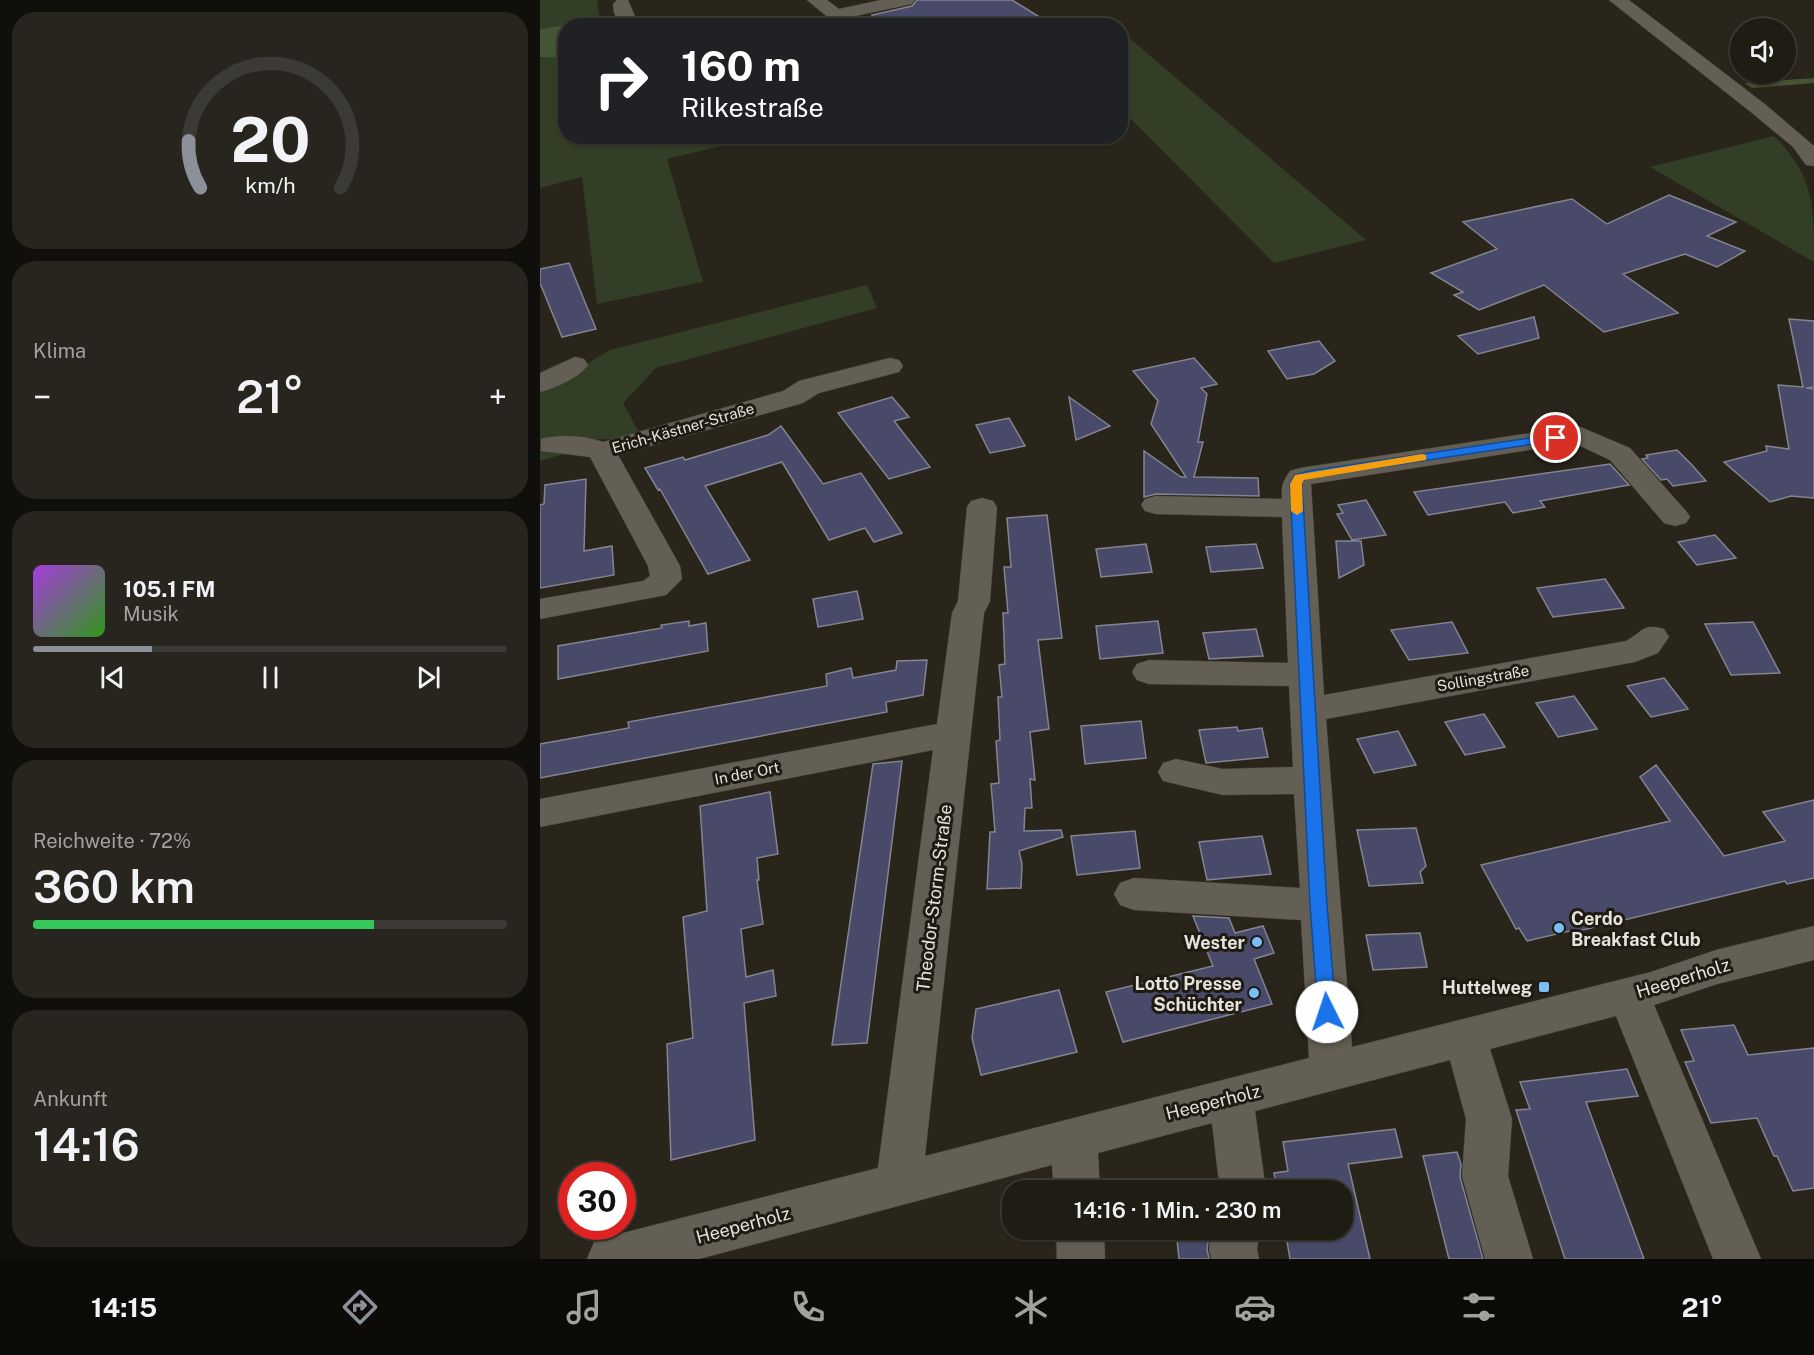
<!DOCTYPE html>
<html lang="de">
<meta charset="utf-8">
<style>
:root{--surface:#1f1c14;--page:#27251d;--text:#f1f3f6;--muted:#a1a1a0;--line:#3c3a34;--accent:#8c9099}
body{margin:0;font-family:"Public Sans",sans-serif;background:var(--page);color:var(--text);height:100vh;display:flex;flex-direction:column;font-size:22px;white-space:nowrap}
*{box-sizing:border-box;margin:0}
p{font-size:20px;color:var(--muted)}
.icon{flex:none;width:33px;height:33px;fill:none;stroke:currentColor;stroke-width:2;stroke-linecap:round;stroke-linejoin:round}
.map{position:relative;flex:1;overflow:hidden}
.sheet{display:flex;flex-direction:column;gap:12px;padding:12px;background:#110f0b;width:540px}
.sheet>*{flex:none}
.guide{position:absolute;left:18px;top:18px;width:570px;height:126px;border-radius:24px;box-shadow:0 2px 4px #0004,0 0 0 2px var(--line);background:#202124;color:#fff;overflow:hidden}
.controls{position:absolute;left:1190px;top:18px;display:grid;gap:12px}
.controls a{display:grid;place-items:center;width:66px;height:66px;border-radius:50%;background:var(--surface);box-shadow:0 2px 4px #0004,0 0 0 2px var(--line);font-size:30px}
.speed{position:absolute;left:18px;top:1162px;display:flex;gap:12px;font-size:30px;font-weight:700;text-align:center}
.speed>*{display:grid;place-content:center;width:78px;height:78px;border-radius:50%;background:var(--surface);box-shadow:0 2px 4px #0004,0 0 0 2px var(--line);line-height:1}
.speed .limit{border:9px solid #d22;background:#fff;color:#111}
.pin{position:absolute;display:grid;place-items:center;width:51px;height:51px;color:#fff;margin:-26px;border:3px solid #fff;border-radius:50%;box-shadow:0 2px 6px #0007}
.me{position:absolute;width:66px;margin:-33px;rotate:356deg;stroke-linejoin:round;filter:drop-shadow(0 0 4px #0008)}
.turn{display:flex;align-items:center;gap:21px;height:126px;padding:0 24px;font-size:27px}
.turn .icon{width:78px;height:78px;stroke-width:2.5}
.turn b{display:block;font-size:42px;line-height:51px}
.big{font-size:45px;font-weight:600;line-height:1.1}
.sheet .widget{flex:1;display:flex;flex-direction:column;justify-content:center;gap:9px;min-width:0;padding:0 21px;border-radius:24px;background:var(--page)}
.sheet .dial{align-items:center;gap:0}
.dial svg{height:156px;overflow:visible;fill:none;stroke:var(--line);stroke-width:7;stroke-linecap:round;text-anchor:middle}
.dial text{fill:var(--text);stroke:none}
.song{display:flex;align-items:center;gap:18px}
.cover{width:72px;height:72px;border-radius:9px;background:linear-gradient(135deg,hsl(280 70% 55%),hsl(110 70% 35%))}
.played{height:6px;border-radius:3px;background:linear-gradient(90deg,var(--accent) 25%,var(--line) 25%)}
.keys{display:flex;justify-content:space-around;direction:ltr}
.heat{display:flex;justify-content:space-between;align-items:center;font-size:33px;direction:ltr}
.charge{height:9px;border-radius:4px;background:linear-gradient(90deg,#34c759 72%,var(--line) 0)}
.trip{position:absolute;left:462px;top:1180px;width:351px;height:60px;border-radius:24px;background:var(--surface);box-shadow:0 2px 4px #0004,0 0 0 2px var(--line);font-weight:600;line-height:60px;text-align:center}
.dock{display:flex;height:96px;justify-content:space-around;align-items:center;background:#0c0b08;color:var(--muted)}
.dock .icon{width:42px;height:42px}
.dock .current{color:var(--accent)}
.dock b{font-size:27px;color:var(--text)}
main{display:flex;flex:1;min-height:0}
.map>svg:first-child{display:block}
.green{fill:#333e27}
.forest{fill:#455435}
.building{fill:#494a6a;stroke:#838490;stroke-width:1.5}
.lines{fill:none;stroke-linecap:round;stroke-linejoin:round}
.minor-casing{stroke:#444138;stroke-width:1}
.minor{fill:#635f54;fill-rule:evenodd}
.route{fill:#1a73e8;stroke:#114b97;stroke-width:1.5}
.slow{fill:#f59e0b}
.poi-dot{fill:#78bff7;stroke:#1f1b12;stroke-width:2}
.labels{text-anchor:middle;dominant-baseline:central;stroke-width:6;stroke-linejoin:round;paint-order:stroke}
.street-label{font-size:15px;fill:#e4e2db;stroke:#1f1b12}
.near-street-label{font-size:18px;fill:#e4e2db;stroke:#1f1b12}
.near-poi-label{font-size:18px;font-weight:bold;fill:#e4e2db;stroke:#1f1b12;text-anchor:end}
</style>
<main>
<section class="sheet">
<div class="widget dial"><svg viewBox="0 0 100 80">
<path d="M14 69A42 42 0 1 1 86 69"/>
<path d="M14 69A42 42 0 0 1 8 45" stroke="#8c9099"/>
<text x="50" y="56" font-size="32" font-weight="700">20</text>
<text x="50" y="72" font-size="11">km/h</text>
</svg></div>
<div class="widget"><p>Klima</p>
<div class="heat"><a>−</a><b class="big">21°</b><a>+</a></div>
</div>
<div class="widget">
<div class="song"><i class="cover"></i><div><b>105.1 FM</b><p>Musik</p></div></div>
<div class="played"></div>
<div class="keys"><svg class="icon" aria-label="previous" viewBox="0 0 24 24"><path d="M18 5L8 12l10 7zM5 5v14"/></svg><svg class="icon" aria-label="pause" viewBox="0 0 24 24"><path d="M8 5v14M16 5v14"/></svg><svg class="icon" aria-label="next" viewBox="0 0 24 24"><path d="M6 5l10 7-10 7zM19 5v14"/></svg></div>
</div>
<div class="widget"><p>Reichweite · 72%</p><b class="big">360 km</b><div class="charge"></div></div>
<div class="widget"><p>Ankunft</p><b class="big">14:16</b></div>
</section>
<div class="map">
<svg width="1274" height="1259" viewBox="0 0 1274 1259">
<rect width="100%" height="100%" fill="#29251b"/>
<path class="green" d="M 0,0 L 57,0 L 60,19 L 0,29 Z
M 580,30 L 826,240 L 734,263 L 581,109 Z
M 0,57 L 25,58 L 26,136 L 218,137 L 127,159 L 163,282 L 57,304 L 42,177 L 0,188 Z
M 1234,136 C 1274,176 1274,206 1274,262 L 1110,167 Z
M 327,285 L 337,308 L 116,368 L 83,403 L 100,434 L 73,439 L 41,440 L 34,451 L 0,461 L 0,392 L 70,350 Z"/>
<path class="forest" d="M 60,19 L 69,25 L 26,26 L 25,58 L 0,57 L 0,29 Z
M 1274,78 L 1274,83 L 1212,88 L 1205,83 Z"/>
<path class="building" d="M 377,0 L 472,0 L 514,26 L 347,26 L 332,15 L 372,6 Z
M 1129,195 L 1196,222 L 1167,236 L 1205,251 L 1177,267 L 1145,254 L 1083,274 L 1138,313 L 1064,332 L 1004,285 L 939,310 L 914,295 L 923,292 L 891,273 L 957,249 L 923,222 L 1032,199 L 1067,224 Z
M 29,263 L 56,329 L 22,337 L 0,283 L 0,269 Z
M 994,317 L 999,338 L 938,354 L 918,336 Z
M 1249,319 L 1274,321 L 1274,387 L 1266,388 L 1274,389 L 1274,498 L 1251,496 L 1230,502 L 1184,462 L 1227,451 L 1226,446 L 1249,449 L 1238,385 L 1263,387 Z
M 779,341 L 795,361 L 774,374 L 747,379 L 728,351 Z
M 654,358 L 677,384 L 661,388 L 667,394 L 658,442 L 663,442 L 654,477 L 718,478 L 719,496 L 616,494 L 604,497 L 604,451 L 641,477 L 646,477 L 611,424 L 618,401 L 593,371 Z
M 352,397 L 369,417 L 354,421 L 390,467 L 349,479 L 298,413 Z
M 529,397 L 570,426 L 536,440 Z
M 469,418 L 485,446 L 450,453 L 436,425 Z
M 241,426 L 283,484 L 321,473 L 362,533 L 334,542 L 325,528 L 289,540 L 242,462 L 165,486 L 210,560 L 168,574 L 120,489 L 118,490 L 105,468 L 143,457 L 145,460 L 228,435 Z
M 1137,450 L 1152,465 L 1166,481 L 1133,486 L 1127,479 L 1121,480 L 1102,459 L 1108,458 L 1106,455 Z
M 1070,464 L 1089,485 L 1000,501 L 1005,507 L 973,513 L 965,502 L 888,515 L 874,492 Z
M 46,479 L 44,551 L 72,546 L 74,575 L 0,588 L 0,505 L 4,504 L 5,485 Z
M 826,500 L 846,535 L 812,540 L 797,514 L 803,513 L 798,505 Z
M 507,515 L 522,638 L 498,640 L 509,729 L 490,732 L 495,780 L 490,779 L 492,808 L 485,808 L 484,831 L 521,830 L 523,837 L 479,851 L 482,864 L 481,888 L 447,889 L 450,832 L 455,832 L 451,784 L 459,783 L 456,741 L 460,740 L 458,697 L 462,697 L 459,665 L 465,664 L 463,613 L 468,613 L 464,567 L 471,567 L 467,518 Z
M 1175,535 L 1196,558 L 1157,565 L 1138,542 Z
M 796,541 L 821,541 L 824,565 L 799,578 Z
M 606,544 L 612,572 L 561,577 L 556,549 Z
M 716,544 L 723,568 L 671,572 L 666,547 Z
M 1065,579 L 1084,608 L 1013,617 L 997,588 Z
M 317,591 L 323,619 L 278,627 L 273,599 Z
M 149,621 L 149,626 L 166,623 L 168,651 L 18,679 L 18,646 L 122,628 L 121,625 Z
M 618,621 L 623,653 L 560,659 L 556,626 Z
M 912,622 L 928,653 L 869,660 L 851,630 Z
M 1213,622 L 1240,673 L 1191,675 L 1165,624 Z
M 716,629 L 723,656 L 669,659 L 663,633 Z
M 387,660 L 383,695 L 346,702 L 347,712 L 0,778 L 0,744 L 89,728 L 88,722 L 287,686 L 286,674 L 311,668 L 313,678 L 356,670 L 357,661 Z
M 1124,678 L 1148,709 L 1111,717 L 1087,686 Z
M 1034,696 L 1057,729 L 1018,737 L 996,703 Z
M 944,714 L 965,747 L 925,755 L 905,722 Z
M 601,721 L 606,758 L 545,764 L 541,726 Z
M 697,727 L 698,731 L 722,728 L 728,757 L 666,763 L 659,730 Z
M 858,731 L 876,765 L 834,773 L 817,739 Z
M 362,761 L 327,1043 L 292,1045 L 333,764 Z
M 1116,765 L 1184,856 L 1245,841 L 1223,812 L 1274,800 L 1274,878 L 1247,884 L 1245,881 L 1035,932 L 1034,930 L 987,941 L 979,928 L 976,929 L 941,865 L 1130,821 L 1100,777 Z
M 230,792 L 238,854 L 217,858 L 219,880 L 217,880 L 223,924 L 201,929 L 206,977 L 233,970 L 236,996 L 204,1003 L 215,1140 L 131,1160 L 127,1044 L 153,1038 L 143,917 L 167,911 L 160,806 Z
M 876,828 L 886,866 L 880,872 L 883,883 L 829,886 L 817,830 Z
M 595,831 L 600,868 L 537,875 L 531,836 Z
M 722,836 L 731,874 L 667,880 L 659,842 Z
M 653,916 L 689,918 L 695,933 L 723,926 L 734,953 L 714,959 L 732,1004 L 583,1042 L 566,992 L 673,966 Z
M 880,933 L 887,967 L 833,970 L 826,935 Z
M 519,990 L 537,1052 L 441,1075 L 432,1038 L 436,1009 Z
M 1194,1025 L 1208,1055 L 1274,1048 L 1274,1188 L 1253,1191 L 1237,1156 L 1234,1156 L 1217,1118 L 1171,1123 L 1145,1062 L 1154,1061 L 1141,1030 Z
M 1087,1069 L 1098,1096 L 1046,1102 L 1104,1259 L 1025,1259 L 976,1110 L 990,1109 L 980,1082 Z
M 855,1129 L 862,1157 L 808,1164 L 830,1259 L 750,1259 L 745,1230 L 802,1230 L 802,1191 L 737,1191 L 734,1173 L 748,1171 L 743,1142 Z
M 917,1152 L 921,1164 L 920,1177 L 943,1259 L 909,1259 L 883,1156 Z
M 636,1230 L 670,1230 L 667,1249 L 669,1259 L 639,1259 Z"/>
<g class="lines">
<g class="minor-casing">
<path id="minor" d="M 77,0 L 88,0 L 99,26 L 81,26 L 74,13 L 73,4 Z
M 267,0 L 287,0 L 299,9 L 341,0 L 375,0 L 372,4 L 296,20 L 290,19 Z
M 1069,0 L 1089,0 L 1226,105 L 1274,146 L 1274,166 L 1266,165 L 1253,147 L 1212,113 Z
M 35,357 L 44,359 L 48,365 C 39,378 15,388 0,392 L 0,373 Z
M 350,358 L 359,360 L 363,366 L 359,372 L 279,393 L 263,403 L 78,455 L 140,566 L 142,579 L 126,595 L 0,619 L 0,599 L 103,581 L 110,576 L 108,566 L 50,457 L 1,451 L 1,439 C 20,434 44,435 63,442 L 243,391 L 259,381 Z
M 1038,426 L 1090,448 L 1146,511 L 1150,517 L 1146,523 L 1135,526 L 1124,523 L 1070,460 L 1034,443 L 771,484 L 784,695 L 1086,641 C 1103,632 1102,623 1124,629 L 1129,637 L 1118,653 L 1095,662 L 786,719 L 812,1047 L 1111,972 L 1176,950 L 1274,926 L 1274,960 L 1177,984 L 1114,1005 L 1221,1259 L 1173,1259 L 1076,1016 L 950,1049 L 972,1119 L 968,1176 L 993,1259 L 945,1259 L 922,1176 L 926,1119 L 910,1060 L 715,1111 L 726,1191 L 680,1191 L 672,1123 L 558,1153 L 560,1191 L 514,1191 L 512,1165 L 159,1259 L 47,1259 L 54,1242 L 71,1236 L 338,1168 L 393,750 L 0,827 L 0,799 L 397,724 L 412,613 L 418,601 L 427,507 L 431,501 L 442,498 L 453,501 L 457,507 L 450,601 L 444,613 L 385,1156 L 769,1058 L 761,920 L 594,910 L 580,905 L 574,894 L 580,883 L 594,878 L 760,888 L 754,794 L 683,795 L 623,781 L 618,772 L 623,763 L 636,759 L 683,769 L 753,767 L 749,686 L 609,684 L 597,680 L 592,672 L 597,664 L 609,660 L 748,663 L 742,517 L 616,514 L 605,511 L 601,505 L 605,499 L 616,496 L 742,499 C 741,486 743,481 750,471 L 760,468 Z
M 516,1230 L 564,1230 L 565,1259 L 517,1259 Z
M 672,1230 L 720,1230 L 717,1249 L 719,1259 L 671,1259 L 669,1249 Z"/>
</g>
<use href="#minor" class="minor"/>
</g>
<path class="route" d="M 1016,434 L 1020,435 L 1020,440 L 769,478 L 764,480 L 762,484 L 787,905 L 796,1012 L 793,1017 L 787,1019 L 781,1017 L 778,1012 L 770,905 L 750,484 L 755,475 L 769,471 Z"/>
<path class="slow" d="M 882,454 L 886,455 L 886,460 L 764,480 L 762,484 L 763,511 L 757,515 L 751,511 L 750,484 L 755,475 Z"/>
<g class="poi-dot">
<circle cx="1019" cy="928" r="6"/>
<circle cx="717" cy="942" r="6"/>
<rect x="998" y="981" width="12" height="12" rx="3"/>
<circle cx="714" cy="993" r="6"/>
</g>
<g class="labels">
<g class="street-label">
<text transform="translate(143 428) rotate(-16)">Erich-Kästner-Straße</text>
<text transform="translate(943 678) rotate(-10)">Sollingstraße</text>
<text transform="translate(207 773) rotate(-11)">In der Ort</text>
</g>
<g class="near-street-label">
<text transform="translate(394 898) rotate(-83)">Theodor-Storm-Straße</text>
<text transform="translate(1143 978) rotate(-17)">Heeperholz</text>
<text transform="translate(673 1102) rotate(-14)">Heeperholz</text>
<text transform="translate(203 1225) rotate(-15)">Heeperholz</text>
</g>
<g class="near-poi-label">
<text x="1031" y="918" text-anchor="start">Cerdo<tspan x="1031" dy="21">Breakfast Club</tspan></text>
<text x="705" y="942">Wester</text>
<text x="702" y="983">Lotto Presse<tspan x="702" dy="21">Schüchter</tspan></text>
<text x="992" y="987">Huttelweg</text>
</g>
</g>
</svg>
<div class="controls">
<a><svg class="icon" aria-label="sound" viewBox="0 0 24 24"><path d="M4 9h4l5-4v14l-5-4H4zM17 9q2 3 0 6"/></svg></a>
</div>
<div class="speed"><div class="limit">30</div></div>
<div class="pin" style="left:1016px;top:438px;background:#d93025"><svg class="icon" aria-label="arrive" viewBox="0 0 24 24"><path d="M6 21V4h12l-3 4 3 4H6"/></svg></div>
<svg class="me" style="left:787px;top:1012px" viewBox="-20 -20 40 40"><circle r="19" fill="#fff"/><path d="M0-13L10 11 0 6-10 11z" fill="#1a73e8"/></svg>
<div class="trip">14:16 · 1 Min. · 230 m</div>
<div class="guide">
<div class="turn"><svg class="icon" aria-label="right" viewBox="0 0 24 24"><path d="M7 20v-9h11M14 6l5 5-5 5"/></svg><div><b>160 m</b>Rilkestraße</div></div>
</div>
</div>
</main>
<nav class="dock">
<b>14:15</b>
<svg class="icon current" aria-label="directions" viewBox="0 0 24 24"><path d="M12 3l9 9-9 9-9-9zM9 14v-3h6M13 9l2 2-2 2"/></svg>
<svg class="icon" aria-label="music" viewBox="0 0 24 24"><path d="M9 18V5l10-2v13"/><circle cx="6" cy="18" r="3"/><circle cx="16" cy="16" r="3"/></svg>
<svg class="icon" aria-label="phone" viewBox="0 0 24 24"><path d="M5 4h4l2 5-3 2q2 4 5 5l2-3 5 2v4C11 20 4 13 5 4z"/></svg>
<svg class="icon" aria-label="climate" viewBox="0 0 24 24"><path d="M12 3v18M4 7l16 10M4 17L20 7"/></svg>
<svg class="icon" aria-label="car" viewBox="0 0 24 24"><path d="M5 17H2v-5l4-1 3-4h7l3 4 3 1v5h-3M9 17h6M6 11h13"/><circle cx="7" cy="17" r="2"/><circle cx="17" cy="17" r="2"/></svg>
<svg class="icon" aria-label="filters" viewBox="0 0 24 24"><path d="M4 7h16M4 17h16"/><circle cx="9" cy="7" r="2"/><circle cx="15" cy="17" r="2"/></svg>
<b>21°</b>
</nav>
